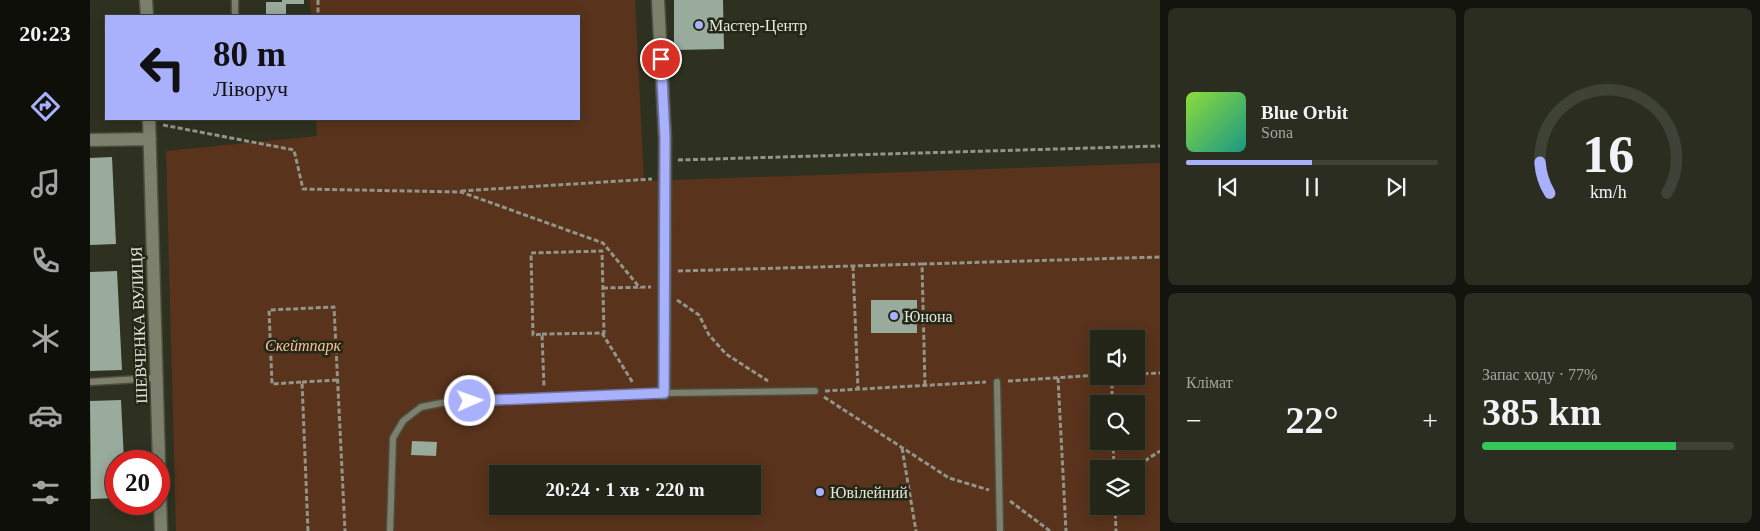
<!DOCTYPE html>
<html lang="uk">
<meta charset="utf-8">
<style>
:root{--surface:#222517;--page:#2a2d20;--text:#f1f3f6;--muted:#a2a5a1;--line:#3f4236;--accent:#a9b0fc}
body{margin:0;font-family:"Times New Roman",serif;background:var(--page);color:var(--text);height:100vh;display:flex;flex-direction:column;font-size:19px;white-space:nowrap}
*{box-sizing:border-box;margin:0}
p{font-size:16px;color:var(--muted)}
.icon{flex:none;width:28px;height:28px;fill:none;stroke:currentColor;stroke-width:2;stroke-linecap:round;stroke-linejoin:round}
.map{position:relative;flex:1;overflow:hidden}
.details{display:flex;flex-direction:column;gap:8px;padding:8px;background:#13140d;width:600px}
.details>*{flex:none}
.guide{position:absolute;left:15px;top:15px;width:475px;height:105px;border-radius:0px;box-shadow:0 2px 12px #0003,0 0 0 1px var(--line);background:#a9b0fc;color:#111;overflow:hidden}
.controls{position:absolute;left:1000px;top:330px;display:grid;gap:10px}
.controls a{display:grid;place-items:center;width:55px;height:55px;border-radius:0px;background:var(--surface);box-shadow:0 2px 12px #0003,0 0 0 1px var(--line);font-size:25px}
.speed{position:absolute;left:15px;top:450px;display:flex;gap:10px;font-size:25px;font-weight:700;text-align:center}
.speed>*{display:grid;place-content:center;width:65px;height:65px;border-radius:50%;background:var(--surface);box-shadow:0 2px 12px #0003,0 0 0 1px var(--line);line-height:1}
.speed .limit{border:8px solid #d22;background:#fff;color:#111}
.pin{position:absolute;display:grid;place-items:center;width:42px;height:42px;color:#fff;margin:-21px;border:2px solid #fff;border-radius:50%;box-shadow:0 1px 5px #0007}
.me{position:absolute;width:55px;margin:-28px;rotate:88deg;stroke-linejoin:round;filter:drop-shadow(0 0 4px #0008)}
.turn{display:flex;align-items:center;gap:18px;height:105px;padding:0 25px;font-size:22px}
.turn .icon{width:65px;height:65px;stroke-width:2.5}
.turn b{display:block;font-size:35px;line-height:42px}
.big{font-size:38px;font-weight:800;line-height:1.1}
.details .tile{flex:1;display:flex;flex-direction:column;justify-content:center;gap:8px;min-width:0;padding:0 18px;border-radius:8px;background:var(--page)}
.details .dial{align-items:center;gap:0}
.dial svg{height:130px;overflow:visible;fill:none;stroke:var(--line);stroke-width:7;stroke-linecap:round;text-anchor:middle}
.dial text{fill:var(--text);stroke:none}
.song{display:flex;align-items:center;gap:15px}
.cover{width:60px;height:60px;border-radius:8px;background:linear-gradient(135deg,hsl(90 70% 55%),hsl(170 70% 35%))}
.played{height:5px;border-radius:2px;background:linear-gradient(90deg,var(--accent) 50%,var(--line) 50%)}
.keys{display:flex;justify-content:space-around;direction:ltr}
.heat{display:flex;justify-content:space-between;align-items:center;font-size:28px;direction:ltr}
.charge{height:8px;border-radius:4px;background:linear-gradient(90deg,#34c759 77%,var(--line) 0)}
.details .tiles{flex:1;display:grid;gap:8px;grid-template-columns:repeat(2,1fr)}
.trip{position:absolute;left:399px;top:465px;width:272px;height:50px;border-radius:0px;background:var(--surface);box-shadow:0 2px 12px #0003,0 0 0 1px var(--line);font-weight:800;line-height:50px;text-align:center}
main{display:flex;flex:1;min-height:0}
.menu{display:flex;flex-direction:column;width:90px;justify-content:space-around;align-items:center;background:#0e0f09;color:var(--muted)}
.menu .icon{width:35px;height:35px}
.menu .selected{color:var(--accent)}
.menu b{font-size:22px;color:var(--text)}
.map>svg:first-child{display:block}
.green{fill:#59331c;fill-rule:evenodd}
.building{fill:#99ab9c}
.lines{fill:none;stroke-linecap:round;stroke-linejoin:round}
.service-casing{stroke:#4c4f3f;stroke-width:9}
.minor-casing{stroke:#4c4f3f;stroke-width:15}
.path{stroke:#929587;stroke-width:3;stroke-dasharray:5 2.5;stroke-linecap:butt}
.service{stroke:#7c806c;stroke-width:6}
.minor{stroke:#7c806c;stroke-width:12}
.route-casing{stroke:#6e72a4;stroke-width:12}
.route{stroke:#a9b0fc;stroke-width:9}
.poi-dot{fill:#a9b0fc;stroke:#242716;stroke-width:2}
.labels{text-anchor:middle;dominant-baseline:central;stroke-width:5;stroke-linejoin:round;paint-order:stroke}
.poi-label{font-size:16px;fill:#e5e8dd;stroke:#242716;text-anchor:start}
.street-label{font-size:16px;fill:#e5e8dd;stroke:#242716}
.park-label{font-size:16px;font-style:italic;fill:#f9c09e;stroke:#242716}
</style>
<main>
<nav class="menu">
<b>20:23</b>
<svg class="icon selected" aria-label="directions" viewBox="0 0 24 24"><path d="M12 3l9 9-9 9-9-9zM9 14v-3h6M13 9l2 2-2 2"/></svg>
<svg class="icon" aria-label="music" viewBox="0 0 24 24"><path d="M9 18V5l10-2v13"/><circle cx="6" cy="18" r="3"/><circle cx="16" cy="16" r="3"/></svg>
<svg class="icon" aria-label="phone" viewBox="0 0 24 24"><path d="M5 4h4l2 5-3 2q2 4 5 5l2-3 5 2v4C11 20 4 13 5 4z"/></svg>
<svg class="icon" aria-label="climate" viewBox="0 0 24 24"><path d="M12 3v18M4 7l16 10M4 17L20 7"/></svg>
<svg class="icon" aria-label="car" viewBox="0 0 24 24"><path d="M5 17H2v-5l4-1 3-4h7l3 4 3 1v5h-3M9 17h6M6 11h13"/><circle cx="7" cy="17" r="2"/><circle cx="17" cy="17" r="2"/></svg>
<svg class="icon" aria-label="filters" viewBox="0 0 24 24"><path d="M4 7h16M4 17h16"/><circle cx="9" cy="7" r="2"/><circle cx="15" cy="17" r="2"/></svg>
</nav>
<div class="map">
<svg width="1070" height="531" viewBox="0 0 1070 531">
<rect width="100%" height="100%" fill="#2e311f"/>
<path class="green" d="M 220,0 L 545,0 L 554,181 L 1070,163 L 1070,531 L 86,531 L 76,151 L 227,136 L 226,119 L 489,119 L 489,16 L 221,16 ZM 1009,339 L 1046,339 L 1046,376 L 1009,376 ZM 1009,404 L 1046,404 L 1046,441 L 1009,441 ZM 1009,469 L 1046,469 L 1046,506 L 1009,506 ZM 408,474 L 662,474 L 662,506 L 408,506 Z"/>
<path class="building" d="M 192,0 L 214,0 L 214,4 L 196,4 L 196,16 L 176,16 L 176,2 L 192,2 Z
M 584,0 L 633,0 L 634,49 L 584,50 Z
M 22,157 L 26,244 L 0,245 L 0,158 Z
M 27,271 L 32,370 L 0,371 L 0,272 Z
M 781,300 L 827,300 L 827,333 L 781,333 Z
M 31,400 L 34,461 L 26,461 L 26,498 L 1,499 L 0,401 Z
M 322,441 L 347,442 L 346,456 L 321,455 Z"/>
<g class="lines">
<g class="service-casing">
<path id="service" d="M 145,0 L 145,16
M 0,382 L 66,378
M 907,382 L 910,531
M 300,531 L 303,438 L 313,421 L 331,407 L 362,401 L 574,393 L 725,391"/>
</g>
<g class="minor-casing">
<path id="minor" d="M 56,0 L 57,16
M 568,0 L 575,138 L 574,393
M 59,119 L 71,531
M 0,140 L 60,139"/>
</g>
<path class="path" d="M 228,0 L 228,16
M 73,125 L 204,150 L 213,189 L 371,192 L 513,243 L 550,288
M 588,160 L 1070,146
M 371,191 L 562,179
M 832,264 L 1070,257
M 763,266 L 768,389
M 588,271 L 832,264 L 835,386
M 513,288 L 561,287
M 587,300 L 609,315 L 619,335 L 636,354 L 678,381
M 512,333 L 543,383
M 452,334 L 514,333 L 512,251 L 441,253 L 443,335 L 452,334 L 454,387
M 1046,374 L 1070,373
M 1022,376 L 1022,404
M 968,378 L 976,531
M 918,381 L 1009,375
M 212,382 L 247,380
M 735,391 L 896,382
M 734,397 L 859,478 L 899,490
M 1023,441 L 1024,469
M 812,448 L 826,531
M 1042,469 L 1070,451
M 920,501 L 960,531
M 1025,506 L 1026,531
M 218,531 L 212,382 L 182,384 L 179,310 L 244,307 L 255,531"/>
<use href="#service" class="service"/>
<use href="#minor" class="minor"/>
</g>
<g class="lines">
<g class="route-casing">
<path id="route" d="M 380,401 L 574,393 L 575,138 L 571,59"/>
</g>
<use href="#route" class="route"/>
</g>
<g class="poi-dot">
<circle cx="609" cy="25" r="5"/>
<circle cx="804" cy="316" r="5"/>
<circle cx="730" cy="492" r="5"/>
</g>
<g class="labels">
<g class="poi-label">
<text x="619" y="25">Мастер-Центр</text>
<text x="814" y="316">Юнона</text>
<text x="740" y="492">Ювілейний</text>
</g>
<g class="street-label">
<text transform="translate(49 325) rotate(-92)">ШЕВЧЕНКА ВУЛИЦЯ</text>
</g>
<g class="park-label">
<text x="213" y="345">Скейтпарк</text>
</g>
</g>
</svg>
<div class="controls">
<a><svg class="icon" aria-label="sound" viewBox="0 0 24 24"><path d="M4 9h4l5-4v14l-5-4H4zM17 9q2 3 0 6"/></svg></a>
<a><svg class="icon" aria-label="search" viewBox="0 0 24 24"><circle cx="10" cy="10" r="6"/><path d="M15 15l6 6"/></svg></a>
<a><svg class="icon" aria-label="layers" viewBox="0 0 24 24"><path d="M12 4l9 5-9 5-9-5zM3 14l9 5 9-5"/></svg></a>
</div>
<div class="speed"><div class="limit">20</div></div>
<div class="pin" style="left:571px;top:59px;background:#d93025"><svg class="icon" aria-label="arrive" viewBox="0 0 24 24"><path d="M6 21V4h12l-3 4 3 4H6"/></svg></div>
<svg class="me" style="left:380px;top:401px" viewBox="-20 -20 40 40"><circle r="17" fill="#a9b0fc" stroke="#fff" stroke-width="3"/><path d="M0-11L8 9 0 5-8 9z" fill="#fff"/></svg>
<div class="trip">20:24 · 1 хв · 220 m</div>
<div class="guide">
<div class="turn"><svg class="icon" aria-label="left" viewBox="0 0 24 24"><path d="M17 20v-9H6M10 6l-5 5 5 5"/></svg><div><b>80 m</b>Ліворуч</div></div>
</div>
</div>
<section class="details">
<div class="tiles">
<div class="tile">
<div class="song"><i class="cover"></i><div><b>Blue Orbit</b><p>Sona</p></div></div>
<div class="played"></div>
<div class="keys"><svg class="icon" aria-label="previous" viewBox="0 0 24 24"><path d="M18 5L8 12l10 7zM5 5v14"/></svg><svg class="icon" aria-label="pause" viewBox="0 0 24 24"><path d="M8 5v14M16 5v14"/></svg><svg class="icon" aria-label="next" viewBox="0 0 24 24"><path d="M6 5l10 7-10 7zM19 5v14"/></svg></div>
</div>
<div class="tile dial"><svg viewBox="0 0 100 80">
<path d="M14 69A42 42 0 1 1 86 69"/>
<path d="M14 69A42 42 0 0 1 8 50" stroke="#a9b0fc"/>
<text x="50" y="56" font-size="32" font-weight="700">16</text>
<text x="50" y="72" font-size="11">km/h</text>
</svg></div>
<div class="tile"><p>Клімат</p>
<div class="heat"><a>−</a><b class="big">22°</b><a>+</a></div>
</div>
<div class="tile"><p>Запас ходу · 77%</p><b class="big">385 km</b><div class="charge"></div></div>
</div>
</section>
</main>
